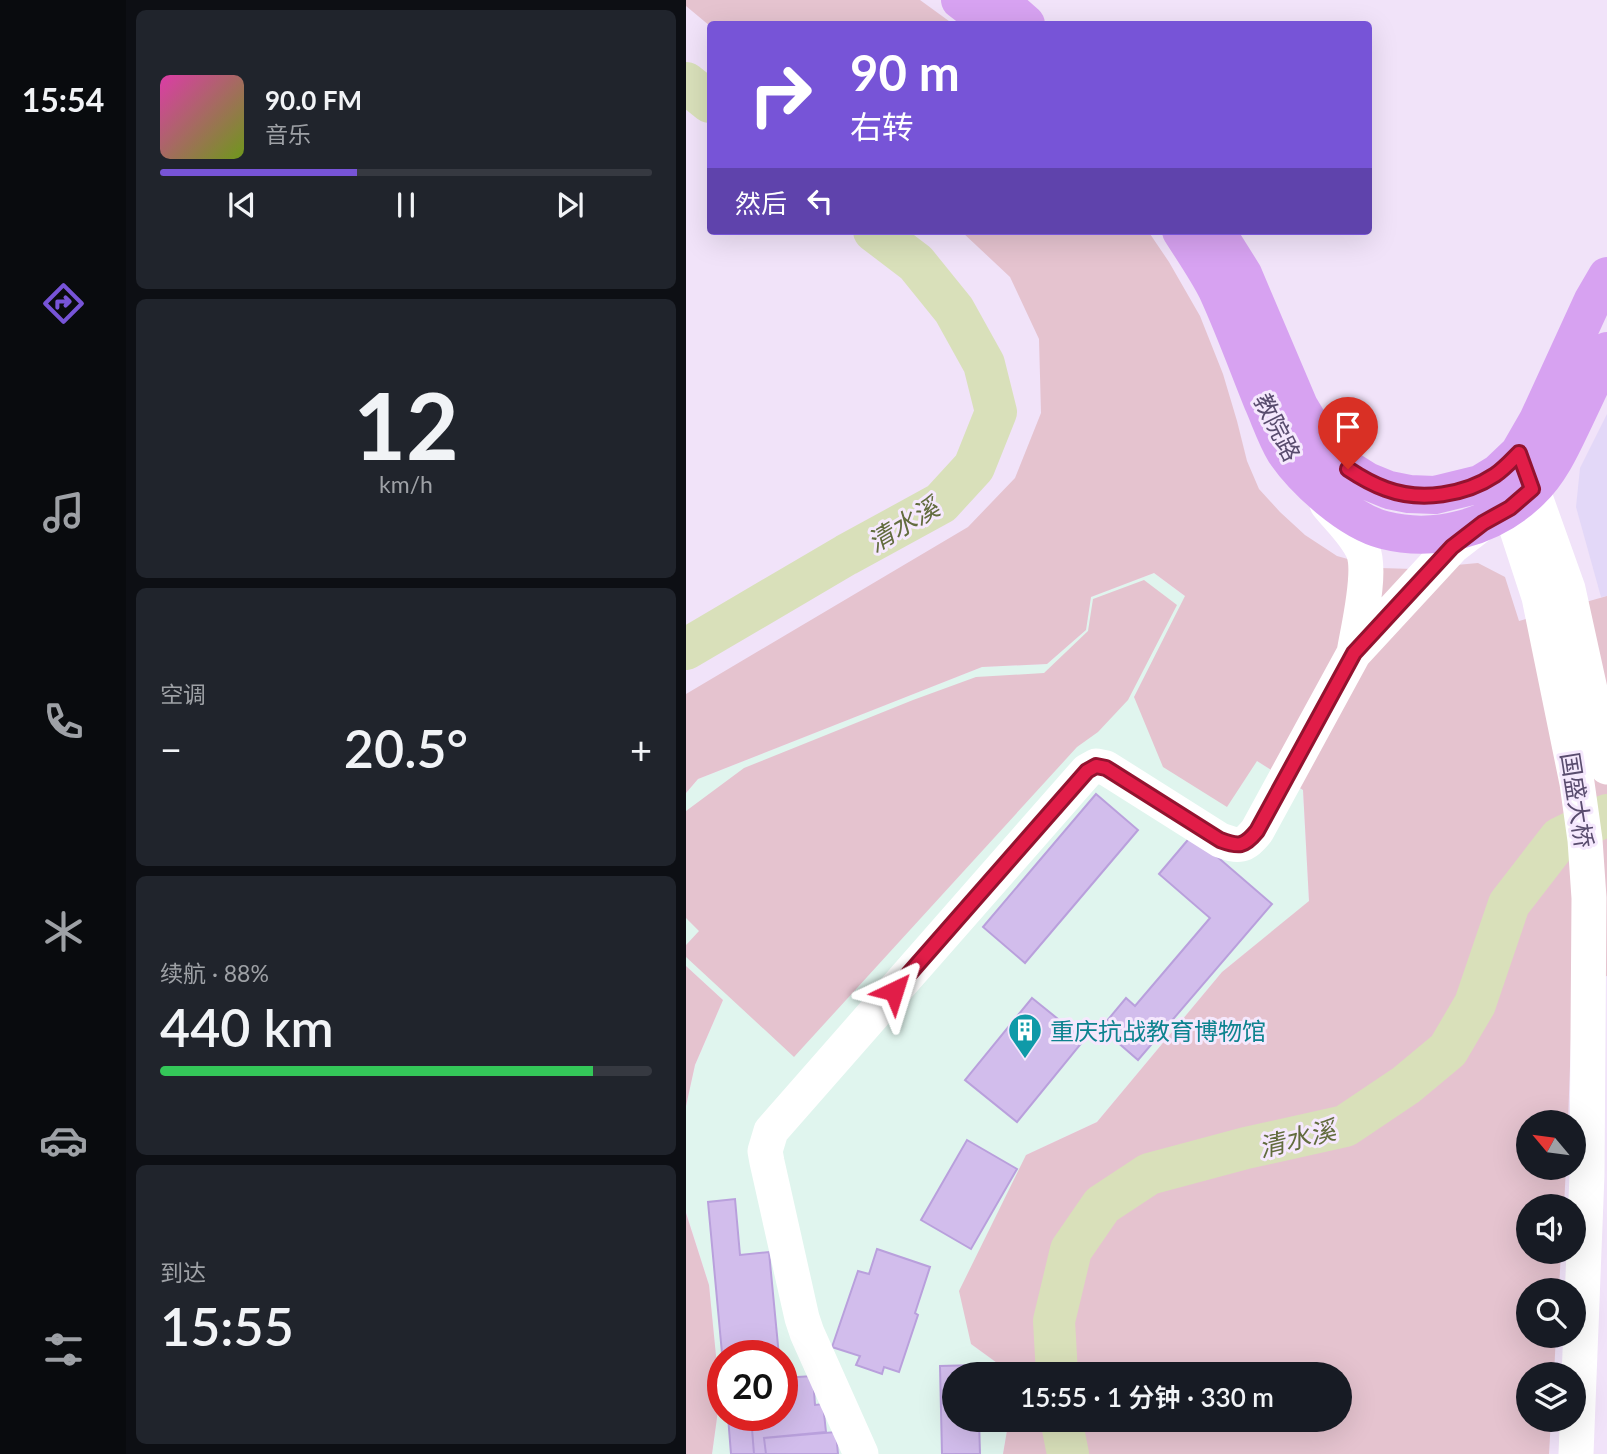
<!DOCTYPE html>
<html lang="zh">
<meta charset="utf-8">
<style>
:root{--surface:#171b24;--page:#20242c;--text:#f1f3f6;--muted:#9ea1a6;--line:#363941;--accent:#7754d7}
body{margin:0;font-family:Lato,"Noto Sans SC",sans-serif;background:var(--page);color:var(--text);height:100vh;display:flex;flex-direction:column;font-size:26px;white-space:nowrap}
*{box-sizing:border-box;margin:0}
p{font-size:23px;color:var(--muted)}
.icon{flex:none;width:38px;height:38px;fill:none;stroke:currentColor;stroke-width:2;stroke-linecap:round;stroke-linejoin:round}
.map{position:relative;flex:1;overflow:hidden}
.drawer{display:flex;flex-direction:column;gap:10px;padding:10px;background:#0d0f14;width:560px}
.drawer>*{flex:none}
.top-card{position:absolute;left:21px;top:21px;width:665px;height:214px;border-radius:7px;box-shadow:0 7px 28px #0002;background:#7754d7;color:#fff;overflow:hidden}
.needle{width:46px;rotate:299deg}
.tools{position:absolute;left:830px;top:1110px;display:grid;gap:14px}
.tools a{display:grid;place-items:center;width:70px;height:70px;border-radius:50%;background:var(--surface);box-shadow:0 7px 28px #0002;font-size:35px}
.speed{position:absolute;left:21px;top:1340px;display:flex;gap:14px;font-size:35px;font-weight:700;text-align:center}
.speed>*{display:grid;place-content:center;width:91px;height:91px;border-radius:50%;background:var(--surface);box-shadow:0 7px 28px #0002;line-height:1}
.speed .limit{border:10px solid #d22;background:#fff;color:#111}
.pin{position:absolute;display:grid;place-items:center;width:60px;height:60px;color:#fff;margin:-72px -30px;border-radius:50% 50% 50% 0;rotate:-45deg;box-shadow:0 0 7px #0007}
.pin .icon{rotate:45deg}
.me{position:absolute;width:77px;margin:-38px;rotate:41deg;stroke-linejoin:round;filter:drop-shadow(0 0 5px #0008)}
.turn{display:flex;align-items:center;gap:24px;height:147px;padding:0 28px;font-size:32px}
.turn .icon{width:91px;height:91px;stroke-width:2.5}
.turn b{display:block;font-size:49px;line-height:60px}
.then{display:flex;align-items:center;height:66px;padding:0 28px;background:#0003;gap:14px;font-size:26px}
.big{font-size:52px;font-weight:600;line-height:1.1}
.drawer .tile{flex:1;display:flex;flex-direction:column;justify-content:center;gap:10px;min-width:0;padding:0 24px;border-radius:10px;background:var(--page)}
.drawer .dial{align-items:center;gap:0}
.dial b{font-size:91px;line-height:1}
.song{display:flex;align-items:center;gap:21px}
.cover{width:84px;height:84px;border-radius:10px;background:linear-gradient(135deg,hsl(320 70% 55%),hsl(80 70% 35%))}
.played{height:7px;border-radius:4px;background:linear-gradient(90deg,var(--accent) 40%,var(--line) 40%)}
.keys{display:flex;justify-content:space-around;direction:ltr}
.heat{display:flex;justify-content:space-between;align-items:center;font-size:38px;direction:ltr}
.charge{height:10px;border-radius:5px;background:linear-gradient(90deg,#34c759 88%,var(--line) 0)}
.trip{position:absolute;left:256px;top:1362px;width:410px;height:70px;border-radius:35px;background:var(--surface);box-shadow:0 7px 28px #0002;font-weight:600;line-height:70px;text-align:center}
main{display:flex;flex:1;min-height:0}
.dock{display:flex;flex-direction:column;width:126px;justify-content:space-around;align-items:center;background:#090b0e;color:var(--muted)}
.dock .icon{width:49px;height:49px}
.dock .selected{color:var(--accent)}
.dock b{font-size:32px;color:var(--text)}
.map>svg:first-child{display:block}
.commercial{fill:#e3d8f8}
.education{fill:#e0f5ee;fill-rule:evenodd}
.green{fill:#e5c3cf}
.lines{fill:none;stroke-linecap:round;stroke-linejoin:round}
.river{stroke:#d9e0ba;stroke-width:42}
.building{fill:#d2bdec;stroke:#b9a0dc;stroke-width:2}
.minor{stroke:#fff;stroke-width:35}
.major{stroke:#d7a2f1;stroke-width:38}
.route-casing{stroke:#92132f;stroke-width:18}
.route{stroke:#e11d48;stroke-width:12}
.labels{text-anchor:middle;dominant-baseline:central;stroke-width:6;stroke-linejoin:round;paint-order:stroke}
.street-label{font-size:24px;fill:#594c6e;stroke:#f5e8fd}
.culture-label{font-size:24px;fill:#0d838f;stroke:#f5e8fd;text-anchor:start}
.water-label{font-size:26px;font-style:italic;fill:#626c3e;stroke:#f5e8fd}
</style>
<main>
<nav class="dock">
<b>15:54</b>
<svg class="icon selected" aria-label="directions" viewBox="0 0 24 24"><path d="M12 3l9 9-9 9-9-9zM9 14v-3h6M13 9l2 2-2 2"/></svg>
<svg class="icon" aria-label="music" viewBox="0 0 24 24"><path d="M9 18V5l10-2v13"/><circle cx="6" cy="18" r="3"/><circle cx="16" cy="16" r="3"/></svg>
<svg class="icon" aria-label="phone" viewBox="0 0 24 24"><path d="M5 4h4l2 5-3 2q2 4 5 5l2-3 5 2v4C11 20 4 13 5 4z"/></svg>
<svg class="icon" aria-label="climate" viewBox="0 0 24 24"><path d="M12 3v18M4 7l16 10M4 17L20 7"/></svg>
<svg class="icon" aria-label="car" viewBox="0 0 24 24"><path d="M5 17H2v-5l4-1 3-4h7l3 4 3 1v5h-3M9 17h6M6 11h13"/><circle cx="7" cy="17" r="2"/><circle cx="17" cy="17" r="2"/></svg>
<svg class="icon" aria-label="filters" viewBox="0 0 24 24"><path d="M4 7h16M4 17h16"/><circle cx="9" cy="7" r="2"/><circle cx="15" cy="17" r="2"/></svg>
</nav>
<section class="drawer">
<div class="tile">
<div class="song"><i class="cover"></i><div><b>90.0 FM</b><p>音乐</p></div></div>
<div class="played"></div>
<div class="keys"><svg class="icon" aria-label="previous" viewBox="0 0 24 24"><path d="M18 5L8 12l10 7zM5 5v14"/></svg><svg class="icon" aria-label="pause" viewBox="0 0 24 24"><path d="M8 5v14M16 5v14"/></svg><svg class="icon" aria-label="next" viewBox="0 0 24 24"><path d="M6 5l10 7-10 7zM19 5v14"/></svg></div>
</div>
<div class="tile dial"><b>12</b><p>km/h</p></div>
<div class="tile"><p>空调</p>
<div class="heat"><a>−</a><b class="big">20.5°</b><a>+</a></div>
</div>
<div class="tile"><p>续航 · 88%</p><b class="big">440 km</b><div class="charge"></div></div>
<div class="tile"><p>到达</p><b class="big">15:55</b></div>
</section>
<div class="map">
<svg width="921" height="1454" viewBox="0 0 921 1454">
<rect width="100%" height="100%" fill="#f1e3f9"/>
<path class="commercial" d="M 921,414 L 921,596 L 915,597 L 890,507 L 894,468 Z"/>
<path class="education" d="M 468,573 L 500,597 L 448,697 L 571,761 L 617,790 L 623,902 L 536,972 L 411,1122 L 340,1155 L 285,1344 L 318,1368 L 321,1374 L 268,1374 L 268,1419 L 323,1419 L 317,1454 L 26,1454 L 34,1396 L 23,1285 L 0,1212 L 0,1106 L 9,1065 L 37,1000 L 0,966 L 0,793 L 12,779 L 296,667 L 361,664 L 400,630 L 405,597 ZM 37,1356 L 96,1356 L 96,1416 L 37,1416 Z"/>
<path class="green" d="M 0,0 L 234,0 L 267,24 L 24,24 L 24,26 L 0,6 Z
M 275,231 L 462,231 L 483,262 L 514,316 L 537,374 L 551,421 L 561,461 L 573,489 L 594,512 L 619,535 L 651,556 L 694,568 L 727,569 L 792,563 L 819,577 L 833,621 L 921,596 L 921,976 L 887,983 L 882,1122 L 842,1122 L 842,1167 L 880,1167 L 878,1206 L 842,1206 L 842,1251 L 875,1251 L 873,1290 L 842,1290 L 842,1335 L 870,1335 L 868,1374 L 842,1374 L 842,1419 L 865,1419 L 863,1454 L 317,1454 L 323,1419 L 653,1419 L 653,1374 L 321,1374 L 318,1368 L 285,1344 L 273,1291 L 340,1155 L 411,1122 L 536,972 L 623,901 L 617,790 L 571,761 L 541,807 L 477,767 L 448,697 L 499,596 L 468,573 L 405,597 L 400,630 L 361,664 L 296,667 L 12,779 L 0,793 L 0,694 L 282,527 L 329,478 L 355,413 L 353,339 L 324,277 Z
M 458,580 L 491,605 L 442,700 L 412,732 L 391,747 L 108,1057 L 0,957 L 0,945 L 13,931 L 0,918 L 0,811 L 58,768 L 227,700 L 290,677 L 358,673 L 402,631 L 407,599 Z
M 0,966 L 37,1000 L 9,1065 L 0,1106 Z
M 0,1213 L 23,1285 L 34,1396 L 26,1454 L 0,1454 Z"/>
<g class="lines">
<path class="river" d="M 0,83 L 24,102
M 0,649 L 160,555 L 255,503 L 288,467 L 310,412 L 298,364 L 268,310 L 230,263 L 188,231
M 371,1374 L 368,1321 L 385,1250 L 416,1205 L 463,1174 L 560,1148 L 659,1126 L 720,1085 L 762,1050 L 789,1004 L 823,904 L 874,838 L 921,815
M 375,1419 L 382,1454"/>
</g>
<path class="building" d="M 410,794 L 452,830 L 339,963 L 297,927 Z
M 506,835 L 586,904 L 452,1060 L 415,1028 L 440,998 L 449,1006 L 524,918 L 473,874 Z
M 346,998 L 398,1040 L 331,1122 L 279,1080 Z
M 281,1140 L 331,1169 L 285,1249 L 235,1220 Z
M 49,1199 L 54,1255 L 83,1252 L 93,1356 L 37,1356 L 37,1364 L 22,1202 Z
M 191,1249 L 244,1267 L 229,1313 L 232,1315 L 213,1372 L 198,1367 L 196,1374 L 170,1365 L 174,1356 L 146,1347 L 172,1271 L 183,1274 Z
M 292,1365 L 292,1374 L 268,1374 L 268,1419 L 293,1419 L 294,1454 L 256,1454 L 254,1366 Z
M 127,1376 L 129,1405 L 137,1404 L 140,1432 L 78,1438 L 80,1454 L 68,1454 L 65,1416 L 96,1416 L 96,1378 Z
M 42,1416 L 65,1416 L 68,1454 L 45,1454 Z
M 150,1432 L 152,1454 L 80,1454 L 78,1438 Z"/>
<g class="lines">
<path class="minor" d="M 837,463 L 882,589 L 921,767
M 815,481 L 853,597 L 891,783 L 899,840 L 903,898 L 901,1174 L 890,1454
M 641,504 C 653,519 669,533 677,551 C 686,573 672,628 668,653 L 766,547 L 797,523
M 175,1454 L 121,1333 L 116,1318 L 81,1162 L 79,1151 L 85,1131 L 401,771 L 410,766 L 420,768 L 534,840 C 553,847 558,847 571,831 L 668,653"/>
<path class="major" d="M 274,0 L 305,24
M 313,0 L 340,24
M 495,231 C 507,250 521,270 531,290 C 548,327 562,366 577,403 C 584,419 590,437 599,452 C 619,481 663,521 698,530 C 749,543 807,528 845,490 C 865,471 877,443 889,418 C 900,395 910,373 921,351
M 530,231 L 557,274 L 613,406 L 628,431 L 643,451 L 662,469 L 681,481 L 703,490 L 723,494 L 749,495 L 794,484 L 812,473 L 833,453 L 852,420 L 907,300 L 921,276"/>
</g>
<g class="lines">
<g class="route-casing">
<path id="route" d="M 208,991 L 401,771 L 410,766 L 420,768 L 534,840 C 553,847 558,847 571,831 L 668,653 L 766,547 L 797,523 L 824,508 L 846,489 L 833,453 C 826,460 818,469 809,475 C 779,495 735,502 700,489 C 686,484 674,477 662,469"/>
</g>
<use href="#route" class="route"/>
</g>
<defs>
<g id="building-pin" transform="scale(1.75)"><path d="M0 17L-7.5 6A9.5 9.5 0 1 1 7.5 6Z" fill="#0f9aa8" stroke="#f5e8fd"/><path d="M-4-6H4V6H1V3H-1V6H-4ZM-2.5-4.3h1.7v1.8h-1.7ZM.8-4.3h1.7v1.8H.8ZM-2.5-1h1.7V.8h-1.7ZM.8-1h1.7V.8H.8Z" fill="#fff"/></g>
</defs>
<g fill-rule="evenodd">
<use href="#building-pin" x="339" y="1030"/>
</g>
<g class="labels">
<g class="street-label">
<text transform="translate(592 427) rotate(63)">教院路</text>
<text transform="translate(892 800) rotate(81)">国盛大桥</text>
</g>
<g class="culture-label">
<text x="364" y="1030">重庆抗战教育博物馆</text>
</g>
<g class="water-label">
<text transform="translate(217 524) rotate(-31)">清水溪</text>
<text transform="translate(611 1138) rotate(-14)">清水溪</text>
</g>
</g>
</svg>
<div class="tools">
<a><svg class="needle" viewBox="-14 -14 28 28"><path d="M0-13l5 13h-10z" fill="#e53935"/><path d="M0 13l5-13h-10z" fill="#9ea1a6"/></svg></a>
<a><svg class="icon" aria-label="sound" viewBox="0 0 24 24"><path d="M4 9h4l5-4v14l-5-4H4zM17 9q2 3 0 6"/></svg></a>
<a><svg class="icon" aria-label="search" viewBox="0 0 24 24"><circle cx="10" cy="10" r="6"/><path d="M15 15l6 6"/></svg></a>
<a><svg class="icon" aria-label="layers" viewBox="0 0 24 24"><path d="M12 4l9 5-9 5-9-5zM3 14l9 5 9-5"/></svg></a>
</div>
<div class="speed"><div class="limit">20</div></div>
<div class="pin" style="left:662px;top:469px;background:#d93025"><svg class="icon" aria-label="arrive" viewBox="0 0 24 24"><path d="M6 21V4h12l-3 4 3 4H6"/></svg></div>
<svg class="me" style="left:208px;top:991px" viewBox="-20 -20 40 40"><path d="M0-17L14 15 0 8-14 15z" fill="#e11d48" stroke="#fff" stroke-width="4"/></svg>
<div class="trip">15:55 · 1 分钟 · 330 m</div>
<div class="top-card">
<div class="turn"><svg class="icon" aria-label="right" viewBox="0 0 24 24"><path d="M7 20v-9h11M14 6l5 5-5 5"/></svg><div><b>90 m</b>右转</div></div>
<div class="then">然后<svg class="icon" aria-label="left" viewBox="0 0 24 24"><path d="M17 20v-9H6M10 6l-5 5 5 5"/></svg></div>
</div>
</div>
</main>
